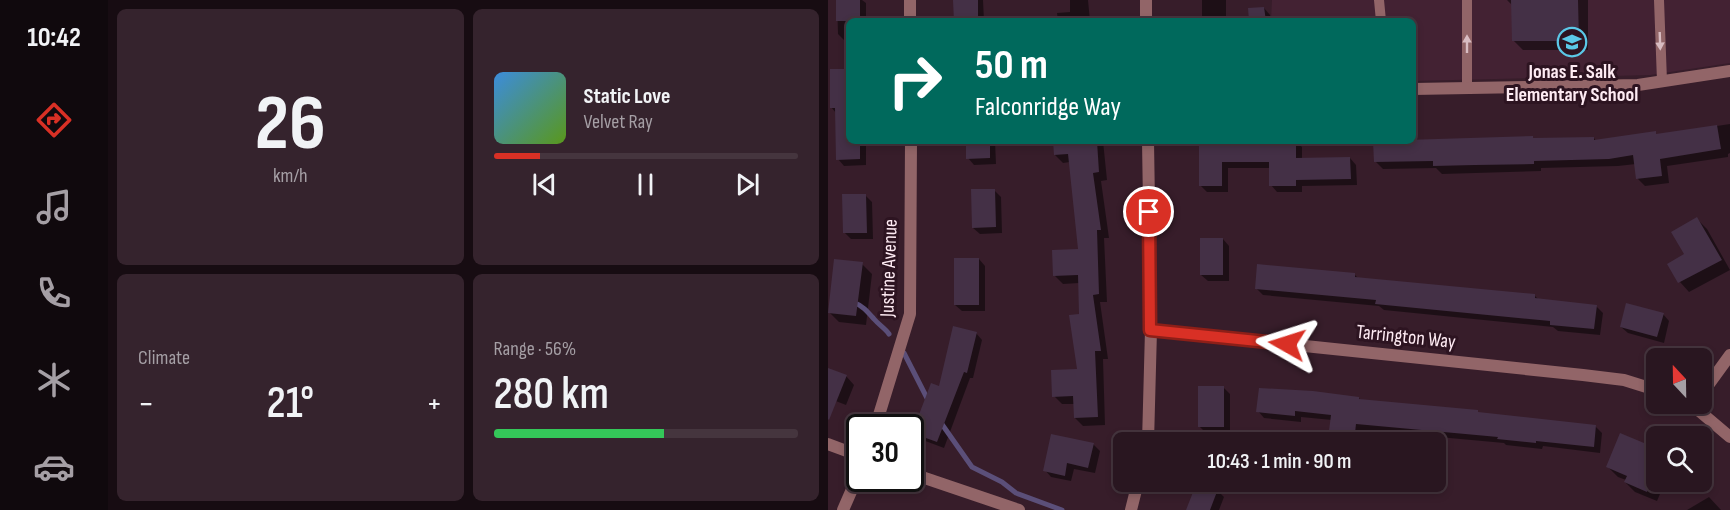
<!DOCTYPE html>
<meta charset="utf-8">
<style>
:root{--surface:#291620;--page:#35232d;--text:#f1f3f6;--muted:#a59fa5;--line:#45353e;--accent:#d93025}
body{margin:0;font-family:"Sofia Sans Condensed",sans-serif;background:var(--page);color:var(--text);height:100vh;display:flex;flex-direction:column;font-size:22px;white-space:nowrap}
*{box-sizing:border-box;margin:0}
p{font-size:20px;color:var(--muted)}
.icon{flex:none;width:33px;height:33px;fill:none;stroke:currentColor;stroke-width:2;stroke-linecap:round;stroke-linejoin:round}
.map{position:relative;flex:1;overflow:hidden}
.drawer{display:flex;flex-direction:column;gap:9px;padding:9px;background:#170c12;width:720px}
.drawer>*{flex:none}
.hud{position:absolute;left:18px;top:18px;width:570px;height:126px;border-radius:9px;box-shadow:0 3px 9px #0003,0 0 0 2px var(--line);background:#00695c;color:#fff;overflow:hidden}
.needle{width:39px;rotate:338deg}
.buttons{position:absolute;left:818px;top:348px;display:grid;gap:12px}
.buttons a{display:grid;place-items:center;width:66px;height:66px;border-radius:9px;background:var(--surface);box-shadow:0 3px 9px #0003,0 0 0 2px var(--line);font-size:30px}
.speed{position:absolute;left:18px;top:414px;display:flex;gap:12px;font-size:30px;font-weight:700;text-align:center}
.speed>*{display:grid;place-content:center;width:78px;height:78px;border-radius:50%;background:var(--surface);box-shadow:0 3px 9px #0003,0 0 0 2px var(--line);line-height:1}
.speed .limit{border:3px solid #111;border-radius:9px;background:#fff;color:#111}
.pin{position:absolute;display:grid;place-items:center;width:51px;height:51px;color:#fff;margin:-26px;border:3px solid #fff;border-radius:50%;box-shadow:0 2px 6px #0007}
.me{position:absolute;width:66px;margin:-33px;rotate:276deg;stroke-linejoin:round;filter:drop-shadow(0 0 4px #0008)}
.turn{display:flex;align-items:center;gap:21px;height:126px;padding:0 30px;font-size:27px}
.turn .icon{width:78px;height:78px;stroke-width:2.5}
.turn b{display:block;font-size:42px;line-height:51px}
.big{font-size:45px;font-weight:600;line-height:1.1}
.drawer .card{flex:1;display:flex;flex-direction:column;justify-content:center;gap:9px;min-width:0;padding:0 21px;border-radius:9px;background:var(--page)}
.drawer .dial{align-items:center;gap:0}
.dial b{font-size:78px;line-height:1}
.song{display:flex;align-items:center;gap:18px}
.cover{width:72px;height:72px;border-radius:9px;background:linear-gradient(135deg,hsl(210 70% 55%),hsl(90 70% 35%))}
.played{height:6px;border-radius:3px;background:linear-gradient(90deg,var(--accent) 15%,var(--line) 15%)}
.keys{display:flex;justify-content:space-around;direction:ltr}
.heat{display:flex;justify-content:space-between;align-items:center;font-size:33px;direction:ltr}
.charge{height:9px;border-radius:4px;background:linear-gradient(90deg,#34c759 56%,var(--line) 0)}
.drawer .tiles{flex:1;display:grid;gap:9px;grid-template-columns:repeat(2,1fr)}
.trip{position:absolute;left:285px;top:432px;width:333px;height:60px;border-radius:9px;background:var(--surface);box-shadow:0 3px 9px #0003,0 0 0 2px var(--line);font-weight:600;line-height:60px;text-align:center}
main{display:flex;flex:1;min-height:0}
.tabs{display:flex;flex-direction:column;width:108px;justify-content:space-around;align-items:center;background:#10090d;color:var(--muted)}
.tabs .icon{width:42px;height:42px}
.tabs .current{color:var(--accent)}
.tabs b{font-size:27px;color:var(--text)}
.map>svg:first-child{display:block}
.built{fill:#432233}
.shadow{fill:#0007}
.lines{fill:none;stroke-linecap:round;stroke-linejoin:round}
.stream{stroke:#5b4f79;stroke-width:5}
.building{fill:#443046}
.service{stroke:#926568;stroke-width:10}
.minor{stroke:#926568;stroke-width:12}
.tertiary{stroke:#926568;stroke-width:12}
.oneway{fill:#d8bcc2}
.route-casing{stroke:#8d1f18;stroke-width:15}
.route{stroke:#d93025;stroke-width:10}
.labels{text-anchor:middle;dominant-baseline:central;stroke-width:6;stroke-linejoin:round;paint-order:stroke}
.poi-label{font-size:20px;font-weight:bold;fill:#feebf3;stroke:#2d1421}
.street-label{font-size:20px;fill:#feebf3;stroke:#2d1421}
</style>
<main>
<nav class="tabs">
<b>10:42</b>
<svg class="icon current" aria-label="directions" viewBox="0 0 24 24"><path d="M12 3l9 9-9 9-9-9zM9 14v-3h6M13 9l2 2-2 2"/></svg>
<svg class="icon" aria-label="music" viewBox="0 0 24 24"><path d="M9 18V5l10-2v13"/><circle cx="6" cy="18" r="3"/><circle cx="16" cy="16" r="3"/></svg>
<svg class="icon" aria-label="phone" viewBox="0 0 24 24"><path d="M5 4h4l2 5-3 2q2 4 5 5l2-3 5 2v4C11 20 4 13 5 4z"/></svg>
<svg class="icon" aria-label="climate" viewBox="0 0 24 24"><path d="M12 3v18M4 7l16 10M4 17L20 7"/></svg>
<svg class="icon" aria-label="car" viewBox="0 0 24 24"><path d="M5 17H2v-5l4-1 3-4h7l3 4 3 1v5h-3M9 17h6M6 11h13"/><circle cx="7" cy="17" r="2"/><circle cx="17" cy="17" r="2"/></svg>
</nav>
<section class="drawer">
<div class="tiles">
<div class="card dial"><b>26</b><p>km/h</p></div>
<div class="card">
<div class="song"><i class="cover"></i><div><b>Static Love</b><p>Velvet Ray</p></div></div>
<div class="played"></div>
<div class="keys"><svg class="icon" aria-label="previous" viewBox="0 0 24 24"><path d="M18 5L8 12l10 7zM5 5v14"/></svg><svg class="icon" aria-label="pause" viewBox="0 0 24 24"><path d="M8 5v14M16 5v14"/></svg><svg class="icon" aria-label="next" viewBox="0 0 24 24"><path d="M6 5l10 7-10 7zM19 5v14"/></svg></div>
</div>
<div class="card"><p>Climate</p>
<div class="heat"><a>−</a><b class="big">21°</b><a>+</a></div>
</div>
<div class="card"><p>Range · 56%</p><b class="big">280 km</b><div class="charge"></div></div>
</div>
</section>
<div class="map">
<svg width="902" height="510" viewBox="0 0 902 510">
<rect width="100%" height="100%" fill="#371d2a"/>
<path class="built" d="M 444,0 L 902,0 L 902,63 L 822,75 L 585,81 L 585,21 L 443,21 Z"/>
<path class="shadow" d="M 9,0 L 34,0 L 38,3 L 38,21 L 21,21 L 21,41 L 17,41 L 10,34 Z
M 127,0 L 155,0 L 156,21 L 127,21 Z
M 242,0 L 260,0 L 262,21 L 230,21 L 229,13 L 242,12 Z
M 374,0 L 398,0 L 398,20 L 416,21 L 374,21 Z
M 679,0 L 760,0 L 760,50 L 695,50 L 685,40 L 685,6 Z
M 436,8 L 442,15 L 443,21 L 422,21 Z
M 21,71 L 21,141 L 38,141 L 38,165 L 16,166 L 10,159 L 8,113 L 3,107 Z
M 902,124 L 902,153 L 900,154 L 900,157 L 839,166 L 841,183 L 817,186 L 810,179 L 808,164 L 790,166 L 713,168 L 713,171 L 614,174 L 608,168 L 555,169 L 547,161 L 705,138 L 707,140 L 766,138 L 768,141 L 827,133 L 829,135 Z
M 139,141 L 167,141 L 168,164 L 146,165 L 140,158 Z
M 226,141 L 275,141 L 279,180 L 273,181 L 281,238 L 276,238 L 279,302 L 272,302 L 280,359 L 275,359 L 277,425 L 255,426 L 247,418 L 246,404 L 234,404 L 226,396 L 250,370 L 253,315 L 251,283 L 235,284 L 227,276 L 252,250 L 242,162 L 235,163 L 227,155 Z
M 468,141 L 474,147 L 474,159 L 522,158 L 528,165 L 529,185 L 474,186 L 474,192 L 449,192 L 443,185 L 443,168 L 400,168 L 400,192 L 379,192 L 372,185 L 372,142 Z
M 166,190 L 173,197 L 174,233 L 152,234 L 145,228 Z
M 37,195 L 44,202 L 45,239 L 23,239 L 16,232 Z
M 869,219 L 879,229 L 902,270 L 861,292 L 852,282 Z
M 395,239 L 401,246 L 401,281 L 380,281 L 373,275 Z
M 151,259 L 157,266 L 157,311 L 134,311 L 127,305 Z
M 34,264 L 44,274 L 38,325 L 11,322 L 1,312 Z
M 526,274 L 531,279 L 707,296 L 711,300 L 768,306 L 775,313 L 772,335 L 730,331 L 725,327 L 556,310 L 551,306 L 435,295 L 428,288 Z
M 835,314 L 841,321 L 836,343 L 800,333 L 793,327 Z
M 148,333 L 154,340 L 145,378 L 142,378 L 116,448 L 92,439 L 86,432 Z
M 0,369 L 18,376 L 26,385 L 18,405 L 0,398 Z
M 395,387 L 402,394 L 402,433 L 378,433 L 371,426 Z
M 531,398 L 533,401 L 767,426 L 774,433 L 772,453 L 715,446 L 714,449 L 678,445 L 676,443 L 534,430 L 533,442 L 506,442 L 502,438 L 504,420 L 473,417 L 473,422 L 436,418 L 430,411 Z
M 265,444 L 272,451 L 267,473 L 246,469 L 243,481 L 223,477 L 217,470 Z
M 828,449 L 828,482 L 837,482 L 829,501 L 807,492 L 797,482 L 798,480 L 790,477 L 780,467 Z
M 389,490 L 396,497 L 391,510 L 360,510 Z
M 881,497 L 893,510 L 859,510 Z"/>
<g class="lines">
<path class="stream" d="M 25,302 C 35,306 39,311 46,319 C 51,325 57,328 61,334
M 76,353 L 101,402
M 111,420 L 144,467 L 174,482 L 188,493 L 234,510"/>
</g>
<path class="building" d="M 8,0 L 32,0 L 32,21 L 8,21 Z
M 125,0 L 150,0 L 150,21 L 126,21 Z
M 683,0 L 750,0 L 751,41 L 684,41 Z
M 436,7 L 438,21 L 421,21 L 420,8 Z
M 2,69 L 21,69 L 21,141 L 32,141 L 32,159 L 8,160 L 7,108 L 2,108 Z
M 889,125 L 893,149 L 832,159 L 834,176 L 808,179 L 805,155 L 781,159 L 706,161 L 706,164 L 647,165 L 605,166 L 605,161 L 546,162 L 545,141 L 705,136 L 705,138 L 766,137 L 766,140 L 828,131 L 828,134 Z
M 138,141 L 162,141 L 162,158 L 138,159 Z
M 225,141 L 269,141 L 271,172 L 265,173 L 273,230 L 269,230 L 271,294 L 265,295 L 273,351 L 267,351 L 270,417 L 246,418 L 245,396 L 224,397 L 223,370 L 249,369 L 241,315 L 251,314 L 250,275 L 225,276 L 224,250 L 250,249 L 240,154 L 226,155 Z
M 371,141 L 468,141 L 468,158 L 522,157 L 523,179 L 468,180 L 468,186 L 441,186 L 441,162 L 394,162 L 394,186 L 371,186 Z
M 143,189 L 167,189 L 168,227 L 144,228 Z
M 14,194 L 38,194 L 39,233 L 15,233 Z
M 869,217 L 894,260 L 850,283 L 839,264 L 856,254 L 843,232 Z
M 372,238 L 395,238 L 395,275 L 372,275 Z
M 126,258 L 151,258 L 151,305 L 126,305 Z
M 6,259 L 35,262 L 28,316 L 0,313 Z
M 429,264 L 527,273 L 527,277 L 707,294 L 707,298 L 769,305 L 766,329 L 722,325 L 722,321 L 547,304 L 548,300 L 427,289 Z
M 798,303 L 836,313 L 829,337 L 792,327 Z
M 125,326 L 149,332 L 139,373 L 136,372 L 109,442 L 84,433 L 103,383 L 111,386 Z
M 0,368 L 19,375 L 1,420 L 0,419 Z
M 370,386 L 396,386 L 396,427 L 370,427 Z
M 431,388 L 485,391 L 531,397 L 531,399 L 650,410 L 650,412 L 768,425 L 766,447 L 708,441 L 708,443 L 669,439 L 670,437 L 528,424 L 526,442 L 500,439 L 503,415 L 467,411 L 467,416 L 428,412 Z
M 792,433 L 828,448 L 828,470 L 819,492 L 796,482 L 799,476 L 778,467 Z
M 223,434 L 266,443 L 260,468 L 239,463 L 237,476 L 215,471 Z
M 369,482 L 390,489 L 382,510 L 358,510 Z"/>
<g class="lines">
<path class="service" d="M 551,0 L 553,21
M 639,0 L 639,88
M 831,0 L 834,81"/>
<path class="minor" d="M 82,0 L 82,21
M 318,0 L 318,21
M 585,89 L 810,85 L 902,71
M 320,141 L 323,330 L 320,442
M 323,330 L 755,375 L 796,380 L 828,390
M 873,395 L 902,355
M 863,404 L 902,437
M 47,428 L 82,314 L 83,141
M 15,510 L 32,471
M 303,510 L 310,482"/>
<path class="tertiary" d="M 0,444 L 32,456
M 82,473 L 191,510"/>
</g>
<defs><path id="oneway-solid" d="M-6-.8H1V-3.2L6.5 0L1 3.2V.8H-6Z" transform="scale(1.5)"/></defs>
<g class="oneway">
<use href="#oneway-solid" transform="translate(832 41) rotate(88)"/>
<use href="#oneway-solid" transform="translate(639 44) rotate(-90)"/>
</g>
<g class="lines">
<g class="route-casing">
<path id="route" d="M 321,212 L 322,330 L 459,344"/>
</g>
<use href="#route" class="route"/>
</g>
<defs>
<g id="school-ring" transform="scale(1.5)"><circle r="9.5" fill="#2d1421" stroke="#5bc8e7" stroke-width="1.5"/><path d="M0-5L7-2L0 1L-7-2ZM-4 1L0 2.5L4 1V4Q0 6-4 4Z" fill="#5bc8e7"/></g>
</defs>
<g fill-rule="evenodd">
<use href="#school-ring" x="744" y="42"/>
</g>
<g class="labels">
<g class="poi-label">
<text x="744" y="72">Jonas E. Salk<tspan x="744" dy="23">Elementary School</tspan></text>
</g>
<g class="street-label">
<text transform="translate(61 268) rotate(-88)">Justine Avenue</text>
<text transform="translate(578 337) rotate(6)">Tarrington Way</text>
</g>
</g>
</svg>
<div class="buttons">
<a><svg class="needle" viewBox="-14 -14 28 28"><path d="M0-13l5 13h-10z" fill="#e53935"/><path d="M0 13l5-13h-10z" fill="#a59fa5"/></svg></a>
<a><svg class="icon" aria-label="search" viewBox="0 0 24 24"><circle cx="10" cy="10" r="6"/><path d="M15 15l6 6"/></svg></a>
</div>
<div class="speed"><div class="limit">30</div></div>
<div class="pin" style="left:321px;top:212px;background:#d93025"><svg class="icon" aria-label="arrive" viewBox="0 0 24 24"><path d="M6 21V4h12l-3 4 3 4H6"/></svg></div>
<svg class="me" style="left:459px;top:344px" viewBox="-20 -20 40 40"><path d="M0-17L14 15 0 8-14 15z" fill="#d93025" stroke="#fff" stroke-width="4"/></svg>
<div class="trip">10:43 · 1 min · 90 m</div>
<div class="hud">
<div class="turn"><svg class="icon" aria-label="right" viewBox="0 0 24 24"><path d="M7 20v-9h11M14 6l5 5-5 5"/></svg><div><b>50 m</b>Falconridge Way</div></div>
</div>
</div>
</main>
